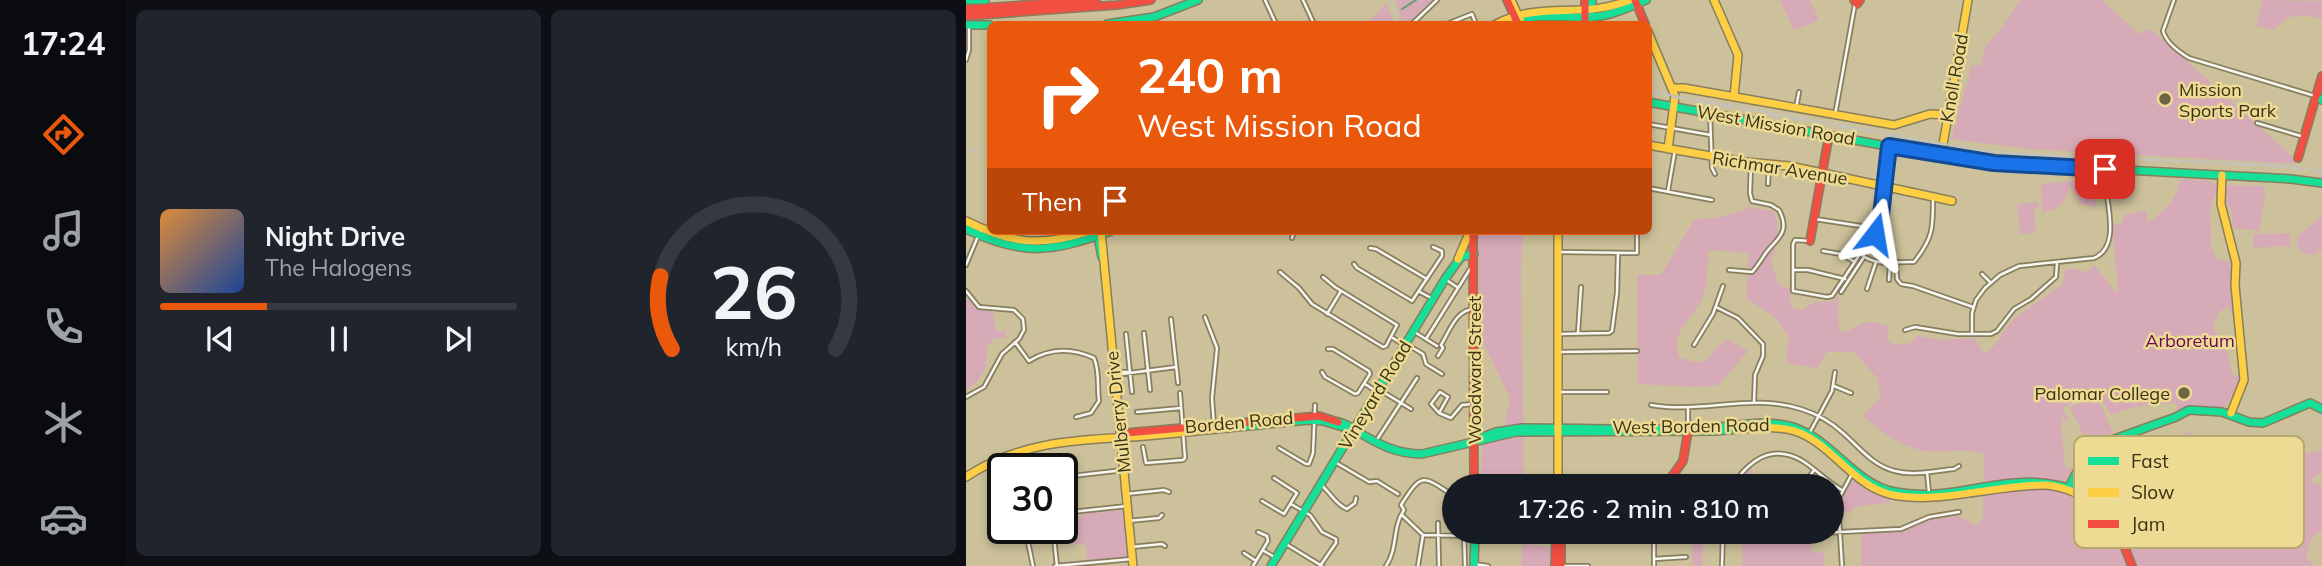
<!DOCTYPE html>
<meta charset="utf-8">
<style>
:root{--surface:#171b24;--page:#20242c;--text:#f1f3f6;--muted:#9ea1a6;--line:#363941;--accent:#ea580c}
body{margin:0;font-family:Mulish,sans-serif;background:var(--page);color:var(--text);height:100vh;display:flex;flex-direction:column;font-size:26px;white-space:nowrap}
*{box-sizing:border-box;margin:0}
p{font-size:23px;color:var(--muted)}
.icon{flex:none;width:38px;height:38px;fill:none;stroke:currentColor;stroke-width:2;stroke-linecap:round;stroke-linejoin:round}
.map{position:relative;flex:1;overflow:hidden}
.details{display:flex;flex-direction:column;gap:10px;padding:10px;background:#0d0f14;width:840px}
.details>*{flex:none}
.hud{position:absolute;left:21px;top:21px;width:665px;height:214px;border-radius:10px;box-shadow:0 4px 10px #0003;background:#ea580c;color:#fff;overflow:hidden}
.speed{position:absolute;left:21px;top:453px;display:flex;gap:14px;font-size:35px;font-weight:700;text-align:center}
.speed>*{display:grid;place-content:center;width:91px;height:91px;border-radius:50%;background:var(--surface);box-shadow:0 4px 10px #0003;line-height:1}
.speed .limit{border:4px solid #111;border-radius:10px;background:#fff;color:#111}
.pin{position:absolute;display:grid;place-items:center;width:60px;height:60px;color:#fff;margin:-30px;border-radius:14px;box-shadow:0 4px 10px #0006}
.me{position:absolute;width:77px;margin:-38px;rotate:14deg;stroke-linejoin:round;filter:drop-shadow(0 0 5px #0008)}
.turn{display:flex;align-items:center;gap:24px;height:147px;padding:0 35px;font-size:32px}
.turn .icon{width:91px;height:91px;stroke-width:2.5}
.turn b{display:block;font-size:49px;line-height:60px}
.then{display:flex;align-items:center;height:66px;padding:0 35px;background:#0003;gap:14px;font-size:26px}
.details .card{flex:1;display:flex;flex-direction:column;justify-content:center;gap:10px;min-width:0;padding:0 24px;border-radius:10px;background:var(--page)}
.details .dial{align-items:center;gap:0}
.dial svg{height:182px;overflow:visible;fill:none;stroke:var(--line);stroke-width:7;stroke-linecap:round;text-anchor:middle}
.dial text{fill:var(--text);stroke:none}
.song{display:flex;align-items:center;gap:21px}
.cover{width:84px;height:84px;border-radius:10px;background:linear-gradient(135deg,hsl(30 70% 55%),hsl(220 70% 35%))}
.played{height:7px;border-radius:4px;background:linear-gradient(90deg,var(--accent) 30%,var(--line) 30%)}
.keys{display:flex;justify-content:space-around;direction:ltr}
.details .tiles{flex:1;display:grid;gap:10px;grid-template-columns:repeat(2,1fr)}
.trip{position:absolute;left:476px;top:474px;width:402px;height:70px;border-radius:35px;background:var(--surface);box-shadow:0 4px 10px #0003;font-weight:600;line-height:70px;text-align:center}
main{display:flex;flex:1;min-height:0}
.dock{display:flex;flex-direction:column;width:126px;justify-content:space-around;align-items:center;background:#090b0e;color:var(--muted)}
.dock .icon{width:49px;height:49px}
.dock .selected{color:var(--accent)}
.dock b{font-size:32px;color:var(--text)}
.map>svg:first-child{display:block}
.green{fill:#d7aab7}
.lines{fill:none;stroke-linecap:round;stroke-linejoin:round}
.stream{stroke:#5da26f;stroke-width:2}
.street-casing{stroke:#877e5e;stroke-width:6}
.fast-casing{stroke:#877e5e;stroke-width:10}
.slow-casing{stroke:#877e5e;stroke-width:10}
.jam-casing{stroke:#877e5e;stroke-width:10}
.street{stroke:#f7f6f0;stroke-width:2.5}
.fast{stroke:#16e098;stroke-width:7}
.slow{stroke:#ffcf43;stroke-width:7}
.jam{stroke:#f24e42;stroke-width:7}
.tram{stroke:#c5c2b7;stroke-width:2}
.rail{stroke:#c5c2b7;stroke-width:2;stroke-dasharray:12 12;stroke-linecap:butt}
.route-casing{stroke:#114b97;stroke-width:18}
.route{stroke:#1a73e8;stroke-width:12}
.poi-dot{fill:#6d6444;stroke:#edda93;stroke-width:2.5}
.labels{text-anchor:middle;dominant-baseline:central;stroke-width:5;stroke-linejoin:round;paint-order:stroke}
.street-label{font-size:18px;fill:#3a3215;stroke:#edda93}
.poi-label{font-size:18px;fill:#3a3215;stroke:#edda93;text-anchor:start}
.park-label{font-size:18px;fill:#6b065d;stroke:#edda93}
.key{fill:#edda93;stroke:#b7a86d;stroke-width:2}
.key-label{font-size:19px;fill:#3a3215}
</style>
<main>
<nav class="dock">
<b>17:24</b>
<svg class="icon selected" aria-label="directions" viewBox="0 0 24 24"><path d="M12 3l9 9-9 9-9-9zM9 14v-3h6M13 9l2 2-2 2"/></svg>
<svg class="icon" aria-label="music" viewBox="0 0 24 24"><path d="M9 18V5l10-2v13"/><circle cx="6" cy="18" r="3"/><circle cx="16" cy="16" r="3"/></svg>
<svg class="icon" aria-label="phone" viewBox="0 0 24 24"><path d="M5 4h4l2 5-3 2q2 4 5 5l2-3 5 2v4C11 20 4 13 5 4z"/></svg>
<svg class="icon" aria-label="climate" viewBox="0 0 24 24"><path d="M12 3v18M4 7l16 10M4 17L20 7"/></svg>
<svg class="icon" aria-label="car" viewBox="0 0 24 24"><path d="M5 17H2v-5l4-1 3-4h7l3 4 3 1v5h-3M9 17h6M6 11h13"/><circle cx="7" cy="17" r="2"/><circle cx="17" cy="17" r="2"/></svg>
</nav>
<section class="details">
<div class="tiles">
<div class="card">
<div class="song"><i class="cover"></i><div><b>Night Drive</b><p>The Halogens</p></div></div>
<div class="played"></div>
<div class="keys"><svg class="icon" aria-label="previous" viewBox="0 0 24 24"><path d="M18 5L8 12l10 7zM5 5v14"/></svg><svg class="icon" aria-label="pause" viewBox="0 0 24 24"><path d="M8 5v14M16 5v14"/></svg><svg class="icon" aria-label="next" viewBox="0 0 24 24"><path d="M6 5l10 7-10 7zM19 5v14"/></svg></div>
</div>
<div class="card dial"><svg viewBox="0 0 100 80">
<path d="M14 69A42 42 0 1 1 86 69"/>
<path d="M14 69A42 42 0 0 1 9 37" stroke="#ea580c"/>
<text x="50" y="56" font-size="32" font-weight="700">26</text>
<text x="50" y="72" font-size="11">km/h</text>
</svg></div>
</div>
</section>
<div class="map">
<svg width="1356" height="566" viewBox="0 0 1356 566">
<rect width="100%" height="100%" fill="#ccc19a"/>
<path class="green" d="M 429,0 L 466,0 L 442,24 L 437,24 Z
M 814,0 L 844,0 L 853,20 L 828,30 Z
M 1054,0 L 1136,0 L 1173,34 L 1184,29 L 1192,35 L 1327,157 L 1329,164 L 1062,149 L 985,139 L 1006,65 L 1014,66 L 1020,45 L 1034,30 Z
M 1297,0 L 1356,1 L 1356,19 C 1332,13 1325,13 1307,30 L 1290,26 Z
M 420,3 L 429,24 L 401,24 Z
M 1126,179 L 1129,181 L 1130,207 L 1114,204 L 1104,185 C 1100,202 1094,210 1076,212 L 1075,184 Z
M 1214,179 L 1242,181 L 1253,186 C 1249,195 1244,204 1244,215 C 1244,229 1247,230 1244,245 L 1251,259 L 1264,262 L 1268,314 L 1265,314 L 1263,307 L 1253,312 L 1247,327 L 1262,355 L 1266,374 L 1274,377 L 1273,386 L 1258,408 L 1260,410 L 1238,411 L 1223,406 L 1212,413 L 1210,403 C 1184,405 1169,405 1145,415 L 1129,389 L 1097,408 L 1103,421 L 1100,422 L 1097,417 L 1094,418 L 1097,424 L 1095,425 L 1099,468 L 1107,467 L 1100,480 L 1018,484 L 1018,454 C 998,447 979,454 958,451 C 934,446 915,432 897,416 L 914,398 L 912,379 L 888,352 L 861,352 L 851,368 L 820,363 L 823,337 L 810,318 L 780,298 L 783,253 L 743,250 C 741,265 742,286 736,299 C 726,321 704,330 713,357 L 728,362 L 740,361 L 752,346 L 761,339 L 782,351 L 753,385 L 728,387 L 672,384 L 671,277 L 672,275 L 691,275 L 696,273 L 728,220 L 756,217 L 781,209 L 782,205 L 788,208 L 807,211 C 813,221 813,239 809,249 C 807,255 805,259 806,265 C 808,273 812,278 814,286 L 824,289 L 825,308 L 835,310 L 849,302 L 863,302 L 868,301 L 872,294 L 873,332 C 888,332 889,325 900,322 C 907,321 916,325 923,326 L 920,338 L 928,345 L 945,343 L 952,336 L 976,340 L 1009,338 L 1016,351 L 1022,352 L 1036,337 L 1035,334 L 1050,317 L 1096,285 L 1100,270 L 1106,268 L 1120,272 L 1129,265 C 1135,275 1143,281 1148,291 L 1152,290 L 1146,224 L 1156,223 L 1159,214 L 1180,211 L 1182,223 C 1199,210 1211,201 1214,179 Z
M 1259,185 L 1297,186 L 1299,195 L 1293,231 L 1267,228 L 1265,208 L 1259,203 Z
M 1072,202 L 1073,208 L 1068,209 L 1070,233 L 1054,234 L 1051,204 Z
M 1356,216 L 1356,250 L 1347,255 L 1337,254 L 1331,245 L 1332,236 Z
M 508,231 L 557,231 L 555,274 L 558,486 L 514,486 L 516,444 L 536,438 L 544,398 L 514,336 L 512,232 Z
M 1324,233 L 1324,246 L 1287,248 L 1287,234 Z
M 0,297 L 10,309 L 27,312 L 30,331 L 40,331 L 40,338 L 29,338 L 21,346 C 22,366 18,379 0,391 Z
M 1130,395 L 1147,432 L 1122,444 L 1104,407 Z
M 1220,431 C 1233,440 1248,441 1252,457 L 1243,462 L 1245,493 L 1235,497 L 1234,512 L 1244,529 L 1264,536 L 1283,528 L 1286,501 L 1325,456 C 1335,451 1345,454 1356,451 L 1356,472 L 1346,478 L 1346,482 L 1356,486 L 1356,530 C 1345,536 1341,545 1341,558 L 1348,566 L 1168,566 C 1158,528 1146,509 1113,488 L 1114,484 L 1111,482 L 1113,477 L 1119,482 L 1134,477 L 1138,481 L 1174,471 L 1188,451 L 1213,442 Z
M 784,463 L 787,486 L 766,486 Z
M 890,480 L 909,491 L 925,497 L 924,502 L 890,507 L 887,511 L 876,512 L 877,494 L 886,481 Z
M 1072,487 C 1125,489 1151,516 1164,566 L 895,566 L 895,534 L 934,532 L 961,520 L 992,516 L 1011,526 L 1017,518 L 1017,495 Z
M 157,510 L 162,557 L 121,560 L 120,545 L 108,544 L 105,515 L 115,518 L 119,513 Z
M 777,532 L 816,532 L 817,541 L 846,539 L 845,552 L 858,552 L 858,566 L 776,566 Z
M 725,535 L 738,535 L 736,566 L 727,566 Z
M 557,544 L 591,548 L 591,566 L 555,566 Z"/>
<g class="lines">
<path class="stream" d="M 436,9 L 450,0"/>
<g class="street-casing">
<path id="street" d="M 299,0 L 310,24
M 337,0 L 348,24
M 1208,0 L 1197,31 C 1200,42 1213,52 1223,58 L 1349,96
M 446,24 L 471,0
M 481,24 L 506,14 L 510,24
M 0,60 L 3,50 L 3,25
M 830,108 L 833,92
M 744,113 L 746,168 L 749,174
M 869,115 L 889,4
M 1291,123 L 1338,137
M 682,124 L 745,135
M 802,184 L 803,165
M 682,188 L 746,200
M 702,191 L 709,150
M 849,219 L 895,226
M 326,238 L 328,231
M 844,241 L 829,240 L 827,244 L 827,291 L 861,297 L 866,296 L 914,224 L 923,146
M 404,248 L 410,249 L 461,279
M 857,251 L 875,254 L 889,262
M 592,252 L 671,253 L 671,231
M 895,254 C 909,267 931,261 948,262 C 968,237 967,227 967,196
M 930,261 L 931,279 L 935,284 L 947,286 L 1007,307
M 388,264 L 391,268 L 446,301 L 476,256 L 476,251 L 467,247
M 0,265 L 15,229
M 763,270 L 786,272 C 791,267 795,260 799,254 C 811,238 825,233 813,210 L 805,205 L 786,201 L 784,193 L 785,163
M 827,270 L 842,270 L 879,279
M 314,272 L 333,288 L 346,304 L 417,347 L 420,346 L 431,325 L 369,287 L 357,277
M 1016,274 L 1025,283
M 479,279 L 491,287
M 923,280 L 924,263
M 901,289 L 910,262
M 0,291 L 13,307 L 48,310 L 57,319 L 58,330 L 53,339 L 36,354 L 18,387 L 0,397
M 454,292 L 467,299
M 875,292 L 898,257
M 750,307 L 772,318 L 797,344 L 797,356 L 789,375 L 788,403
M 361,314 L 375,291
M 239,317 L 251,348 L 246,398 L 248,426
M 205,319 L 212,383
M 939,330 L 949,327 L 992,334 L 1025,334 L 1031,331 L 1048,309 L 1065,299 L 1090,277 L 1091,263
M 447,331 L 471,346
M 178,333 L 184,390
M 612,333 L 615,287
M 160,334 L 166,392
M 592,334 L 643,333 L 646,331 L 651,293 L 652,253
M 1006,334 L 1006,313 L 1010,300 L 1019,288 L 1034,275 L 1053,266 L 1128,258 C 1158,246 1137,195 1139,170
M 427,338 L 439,346
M 460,339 L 504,269
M 49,342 L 63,361 C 85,347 106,348 128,358 C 134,372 131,387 133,401 L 125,413 L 110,417
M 440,344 L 457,354 L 460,364 L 476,374
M 728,345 L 747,314 L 757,286
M 593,352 L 671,351
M 472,356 L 477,348 L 475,345 C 484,330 490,310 508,309
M 150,372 L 164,372
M 356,372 L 359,377 L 389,394 L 392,393 L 404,374 L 403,371 L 367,349 L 362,349
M 148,375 L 210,367
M 399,384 L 411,392
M 868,386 L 885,393
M 412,389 L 445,409
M 474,392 L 482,397 L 473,413 L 465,404 Z
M 593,392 L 641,392
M 685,405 C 735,414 787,393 835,409 C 851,414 865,422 877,433 C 893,447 907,466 929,471 C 947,476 969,471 988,469 L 993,466
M 171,412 L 215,408
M 473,413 L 485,418 L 496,405 L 508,404
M 722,428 L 722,407
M 843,434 L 866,391 L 869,372
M 412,438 L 451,378
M 177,447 L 180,463 L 217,460 L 219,458 L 214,393
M 313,448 L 340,464 L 343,464 L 347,453 L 349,405
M 369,462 L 403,482 L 411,481 L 432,494
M 961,472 L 963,493
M 97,477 L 158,470
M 355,485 C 365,493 369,504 381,509 L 389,503 L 390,498
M 766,486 C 782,462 804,443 835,460 C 850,469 861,482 876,490
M 837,486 L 848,470
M 160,494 L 198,490 L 203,492
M 296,501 L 318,514 L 331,493 L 308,478
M 325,504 L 344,515 L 356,532 L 370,539 L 370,543 L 354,566
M 96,513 L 161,506
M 436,515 L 457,535 L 509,536
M 162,521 L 193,518 L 196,515
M 472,523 L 473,566
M 87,528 L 91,566
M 498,532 L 499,566
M 688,532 L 688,566
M 834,534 L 935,529 L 963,517 L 993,512
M 61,537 L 67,566
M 320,544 L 356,566
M 165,547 L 196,544 L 199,546
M 298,551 L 310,558
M 278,553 L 290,561
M 688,559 L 720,557
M 508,564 L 522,566
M 89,566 L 166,559
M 287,566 L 302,541 L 301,536 L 292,532
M 420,566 C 432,549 426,527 438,510 L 435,505 C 456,472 456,475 488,496
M 452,566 L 457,535
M 595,566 L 622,566
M 756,566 L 757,532
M 876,566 L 872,500 L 887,472"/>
</g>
<g class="fast-casing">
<path id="fast" d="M 2,0 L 19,0
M 141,24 L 188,17 L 232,0
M 543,24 C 571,11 597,19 626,17 C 645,16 663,7 680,0
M 624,24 L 626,0
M 0,25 L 24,25
M 1350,97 L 1356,100
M 682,102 L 975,156 L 1028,163 L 1325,179 L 1356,183
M 0,229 C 58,257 86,252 145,231
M 131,231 L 136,257
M 372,422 C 381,424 385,428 392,432 C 414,445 431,454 456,454 L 550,432 L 749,431 L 786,428
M 261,428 L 343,420 L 357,421 L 387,430
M 509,440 L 530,432 L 556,428 C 615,428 673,430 732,429 C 762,428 797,418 827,427 C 867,440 888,484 929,492 C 996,505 1048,463 1118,494
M 1102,489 L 1117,460 L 1129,446 L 1210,417 L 1223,410 L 1256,412 L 1283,422 L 1297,423 L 1344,403 L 1356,409
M 305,566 L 479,279 L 495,257 L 508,254
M 508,566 L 509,532"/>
</g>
<g class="slow-casing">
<path id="slow" d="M 545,0 L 556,24
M 748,0 L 772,55 L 768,97
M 530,24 C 577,0 614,20 664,0
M 682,32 L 709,96 L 702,149
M 707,88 L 718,88 L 928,125 L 964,114 L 981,115
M 682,145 L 779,162 L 824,166 L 986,201
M 975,156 L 1002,0
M 1256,175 L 1255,204 L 1270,263 L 1269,285 L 1278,380 L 1265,413
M 0,221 C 46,244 75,247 124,231
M 135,231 L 167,566
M 592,231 L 592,486
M 492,259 L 504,231
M 786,428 C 800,427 815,427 829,431 C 866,443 887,487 927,495 C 973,504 1030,485 1077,485 C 1095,485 1112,494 1128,501
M 0,477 C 51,443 105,440 164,437 C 196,435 228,431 261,428"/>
</g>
<g class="jam-casing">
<path id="jam" d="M 541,0 L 552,24
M 619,0 L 619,24
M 669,0 L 679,24
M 888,0 L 891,4 L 894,0
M 0,9 L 130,0
M 0,16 L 151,5 L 185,0
M 1332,158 L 1356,76
M 507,231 L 508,486
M 844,241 L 863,135
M 154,436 L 160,433 L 353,416 L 372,422
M 699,486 L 717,461 L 722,431
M 1128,501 L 1152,530 L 1166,566
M 595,532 L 595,566
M 720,532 L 729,532
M 589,566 L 590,532"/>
</g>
<use href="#street" class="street"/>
<use href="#fast" class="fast"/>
<use href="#slow" class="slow"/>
<use href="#jam" class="jam"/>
<path class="tram" d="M 425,0 L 432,24
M 682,91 L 1013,150 L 1060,154 L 1308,165 L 1356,170"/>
<path class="rail" d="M 682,93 L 1019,152 L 1301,166 L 1356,173
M 0,148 L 24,157"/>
</g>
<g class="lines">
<g class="route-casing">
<path id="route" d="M 909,234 L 914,224 L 923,146 L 1028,163 L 1139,169"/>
</g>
<use href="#route" class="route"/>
</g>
<g class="poi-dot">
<circle cx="1199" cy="99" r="7"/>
<circle cx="1218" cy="393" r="7"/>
</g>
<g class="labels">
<g class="street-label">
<text transform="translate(988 78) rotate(-80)">Knoll Road</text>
<text transform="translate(810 125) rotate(10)">West Mission Road</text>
<text transform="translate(814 168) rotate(9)">Richmar Avenue</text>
<text transform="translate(508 370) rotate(-90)">Woodward Street</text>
<text transform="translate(409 395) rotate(-59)">Vineyard Road</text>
<text transform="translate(152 412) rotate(-96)">Mulberry Drive</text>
<text transform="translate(273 422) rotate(-5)">Borden Road</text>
<text transform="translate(725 426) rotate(-1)">West Borden Road</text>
</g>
<g class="poi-label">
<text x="1213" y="89">Mission<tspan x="1213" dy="21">Sports Park</tspan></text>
<text x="1204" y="393" text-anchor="end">Palomar College</text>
</g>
<g class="park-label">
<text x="1224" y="340">Arboretum</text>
</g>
</g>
<rect x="1108" y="436" width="230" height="112" rx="10" class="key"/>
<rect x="1122" y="457" width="31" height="8" fill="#16e098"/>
<rect x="1122" y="488" width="31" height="9" fill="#ffcf43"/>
<rect x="1122" y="520" width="31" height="8" fill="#f24e42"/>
<g class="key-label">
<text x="1165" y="468">Fast</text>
<text x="1165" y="499">Slow</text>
<text x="1165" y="531">Jam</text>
</g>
</svg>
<div class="speed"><div class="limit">30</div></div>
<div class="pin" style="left:1139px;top:169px;background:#d93025"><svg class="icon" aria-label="arrive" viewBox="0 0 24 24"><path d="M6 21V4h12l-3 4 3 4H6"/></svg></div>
<svg class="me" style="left:909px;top:234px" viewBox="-20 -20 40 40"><path d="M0-17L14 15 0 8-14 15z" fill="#1a73e8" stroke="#fff" stroke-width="4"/></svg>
<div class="trip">17:26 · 2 min · 810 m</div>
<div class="hud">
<div class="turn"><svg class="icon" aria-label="right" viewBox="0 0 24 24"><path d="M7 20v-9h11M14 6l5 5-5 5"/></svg><div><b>240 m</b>West Mission Road</div></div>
<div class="then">Then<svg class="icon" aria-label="arrive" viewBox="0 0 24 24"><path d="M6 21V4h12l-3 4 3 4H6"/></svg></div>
</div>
</div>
</main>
